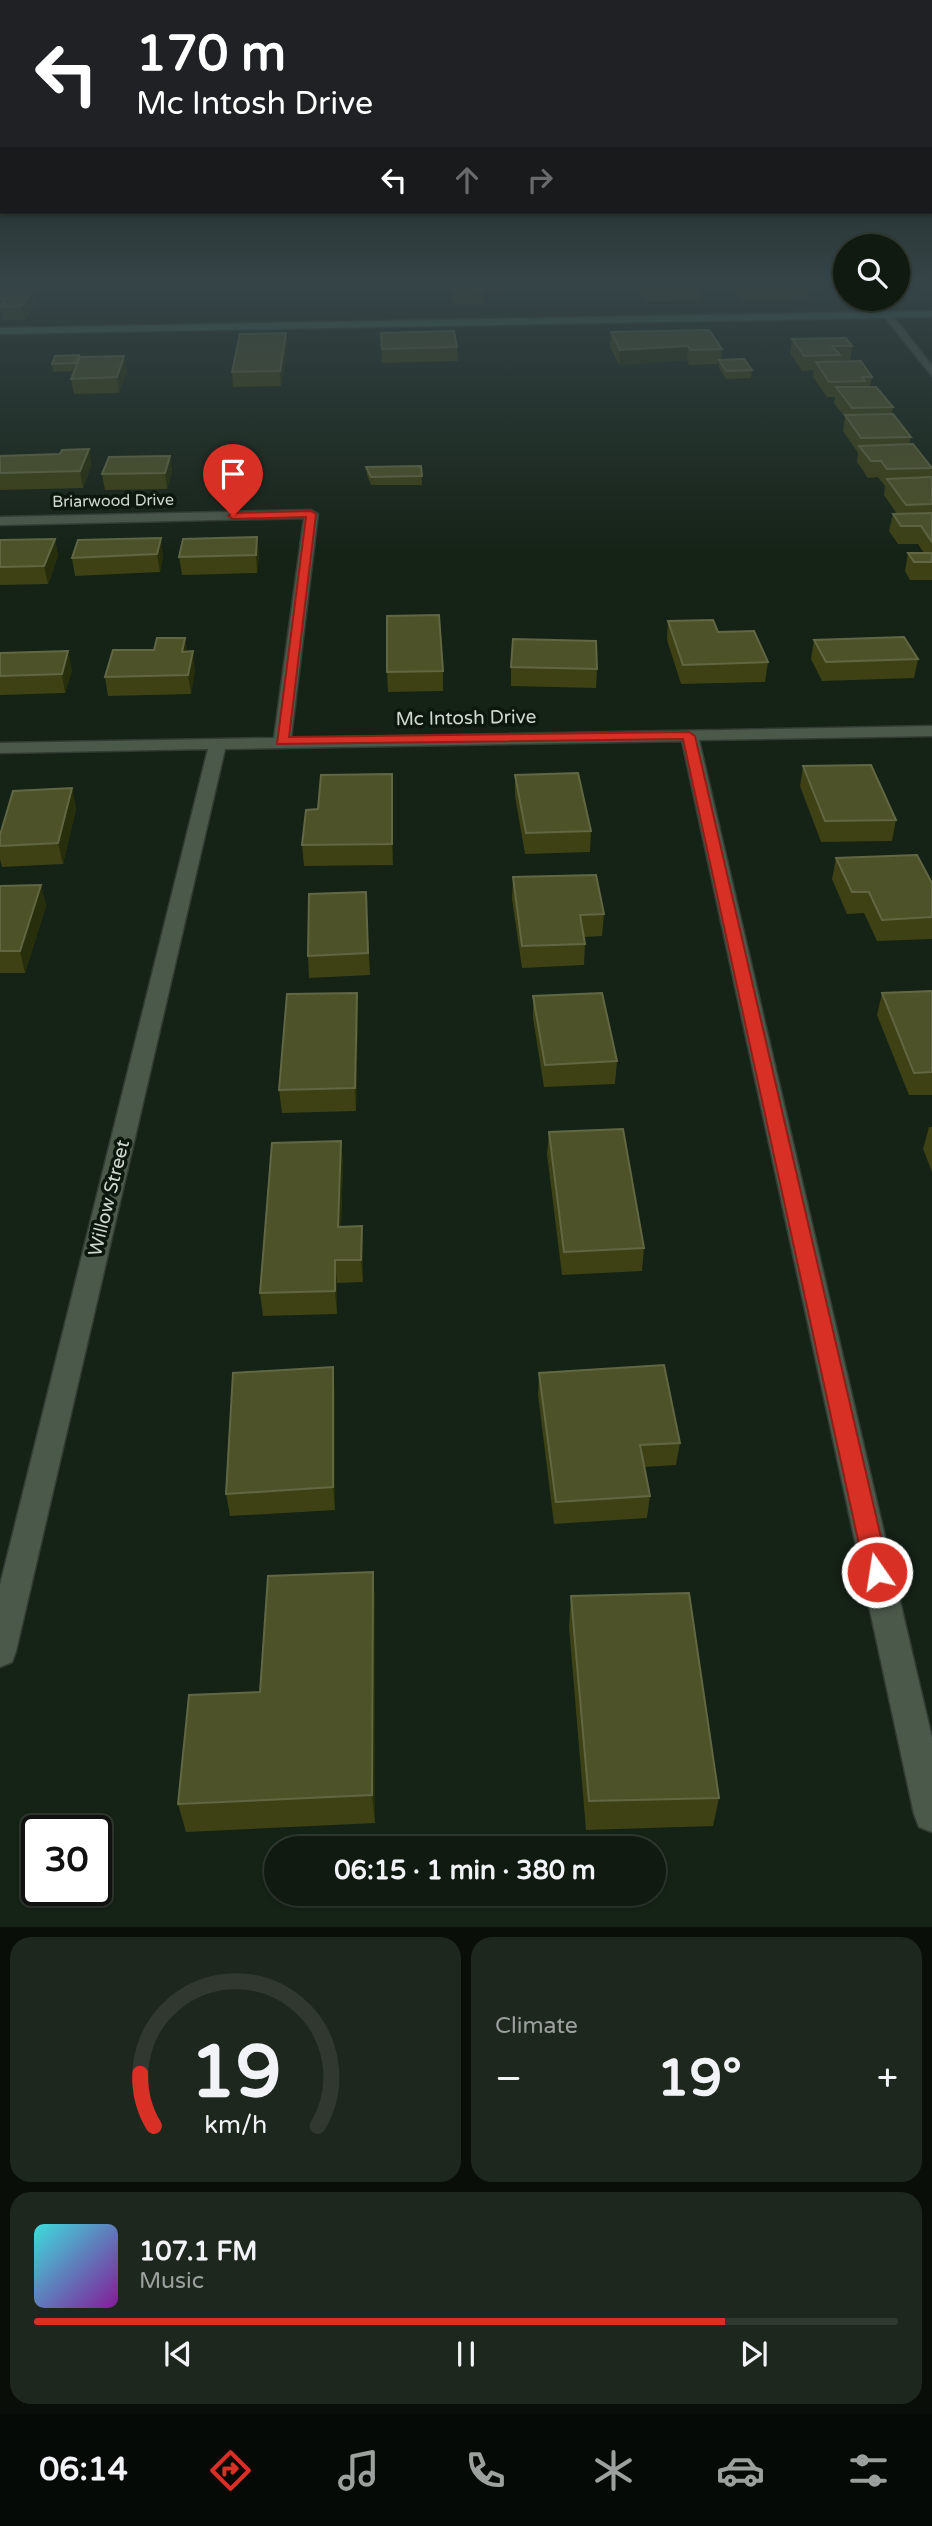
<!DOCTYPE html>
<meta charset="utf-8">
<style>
:root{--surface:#101a10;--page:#1e271e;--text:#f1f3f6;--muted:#9ca19f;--line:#303830;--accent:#d93025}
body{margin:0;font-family:"Varela Round",sans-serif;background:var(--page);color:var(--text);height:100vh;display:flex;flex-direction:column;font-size:26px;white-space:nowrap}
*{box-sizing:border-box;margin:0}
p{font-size:23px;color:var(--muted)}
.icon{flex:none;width:38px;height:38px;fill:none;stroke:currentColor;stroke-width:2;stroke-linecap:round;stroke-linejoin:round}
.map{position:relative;height:1927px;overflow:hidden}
.panel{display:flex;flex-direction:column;gap:10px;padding:10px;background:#090e09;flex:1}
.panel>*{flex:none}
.top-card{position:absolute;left:0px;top:0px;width:933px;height:214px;box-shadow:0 2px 5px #0004,0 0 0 2px var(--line);background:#202124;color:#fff;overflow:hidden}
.buttons{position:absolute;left:833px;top:234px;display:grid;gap:14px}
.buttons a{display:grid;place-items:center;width:77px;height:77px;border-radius:50%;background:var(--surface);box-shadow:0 2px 5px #0004,0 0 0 2px var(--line);font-size:35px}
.speed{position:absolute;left:21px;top:1815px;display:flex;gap:14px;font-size:35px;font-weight:700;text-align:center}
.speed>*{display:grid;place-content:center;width:91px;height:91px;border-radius:50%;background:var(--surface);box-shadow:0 2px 5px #0004,0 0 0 2px var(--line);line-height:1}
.speed .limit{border:4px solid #111;border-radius:10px;background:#fff;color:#111}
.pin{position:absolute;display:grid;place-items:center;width:60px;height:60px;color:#fff;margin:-72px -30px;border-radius:50% 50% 50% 0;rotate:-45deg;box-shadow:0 0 7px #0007}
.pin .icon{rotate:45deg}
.me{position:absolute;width:77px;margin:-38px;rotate:347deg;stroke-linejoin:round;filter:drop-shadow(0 0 5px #0008)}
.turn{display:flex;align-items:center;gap:24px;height:147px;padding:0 21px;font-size:32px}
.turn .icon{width:91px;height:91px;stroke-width:2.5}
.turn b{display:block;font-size:49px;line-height:60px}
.lanes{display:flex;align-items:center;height:66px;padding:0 21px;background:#0003;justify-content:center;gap:35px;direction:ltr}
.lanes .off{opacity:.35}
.big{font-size:52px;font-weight:700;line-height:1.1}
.panel .card{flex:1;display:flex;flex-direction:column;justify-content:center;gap:10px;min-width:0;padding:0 24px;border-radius:21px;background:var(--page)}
.panel .dial{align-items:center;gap:0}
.dial svg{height:182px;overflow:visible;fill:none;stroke:var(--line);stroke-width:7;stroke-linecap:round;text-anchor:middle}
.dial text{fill:var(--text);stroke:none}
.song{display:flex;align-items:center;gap:21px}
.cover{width:84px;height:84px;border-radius:10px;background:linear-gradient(135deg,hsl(180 70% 55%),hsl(290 70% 35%))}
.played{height:7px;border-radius:4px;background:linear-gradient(90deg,var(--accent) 80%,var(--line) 80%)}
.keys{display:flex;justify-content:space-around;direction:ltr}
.heat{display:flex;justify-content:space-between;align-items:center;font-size:38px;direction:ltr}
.panel .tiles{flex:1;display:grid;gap:10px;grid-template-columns:1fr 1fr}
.card:last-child{grid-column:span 2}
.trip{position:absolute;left:264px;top:1836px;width:402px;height:70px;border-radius:35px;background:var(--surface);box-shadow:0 2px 5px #0004,0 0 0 2px var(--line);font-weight:700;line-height:70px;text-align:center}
.tab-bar{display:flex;height:112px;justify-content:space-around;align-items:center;background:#060a06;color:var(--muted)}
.tab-bar .icon{width:49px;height:49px}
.tab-bar .selected{color:var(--accent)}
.tab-bar b{font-size:32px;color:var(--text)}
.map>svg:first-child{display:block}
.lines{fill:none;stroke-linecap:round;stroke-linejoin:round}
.street-casing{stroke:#333c34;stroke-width:3}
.secondary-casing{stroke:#333c34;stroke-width:3}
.street{fill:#4b594b;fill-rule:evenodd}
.secondary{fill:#457161;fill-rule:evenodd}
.wall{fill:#3d4114}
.shaded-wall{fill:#262e0c}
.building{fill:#4d5228;stroke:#616743;stroke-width:2}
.route{fill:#d93025;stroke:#8d1f18;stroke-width:2}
.labels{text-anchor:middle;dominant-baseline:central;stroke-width:7;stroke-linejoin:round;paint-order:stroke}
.far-street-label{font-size:16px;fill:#d0d8d0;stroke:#0c180d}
.street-label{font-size:19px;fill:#d0d8d0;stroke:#0c180d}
</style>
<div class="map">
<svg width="932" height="1928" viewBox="0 0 932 1928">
<rect width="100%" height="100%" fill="#152216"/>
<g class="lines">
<g class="street-casing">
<path id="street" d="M 870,299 L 880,299 L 932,366 L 932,376 Z
M 311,510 L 318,514 L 291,738 L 932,726 L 932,736 L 699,740 L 932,1738 L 932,1832 L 919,1827 L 914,1814 L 682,741 L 225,749 L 16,1651 L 12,1662 L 0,1667 L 0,1585 L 208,749 L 0,753 L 0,743 L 274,738 L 304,518 L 0,525 L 0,517 Z"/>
</g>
<g class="secondary-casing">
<path id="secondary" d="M 932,311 L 932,317 L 0,334 L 0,328 Z"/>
</g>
<use href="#street" class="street"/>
<use href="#secondary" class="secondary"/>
</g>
<path class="wall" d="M 29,285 L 59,285 L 58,288 L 33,289 L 35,302 L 25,320 L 3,320 L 2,312 L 0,312 L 0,293 L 30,289 Z
M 449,285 L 508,285 L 508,293 L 484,293 L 484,304 L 453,304 Z
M 640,285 L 702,285 L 702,300 L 645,301 L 640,292 Z
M 734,285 L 810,285 L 808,299 L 741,300 L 734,289 Z
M 611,332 L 722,349 L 721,360 L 752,370 L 751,378 L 726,379 L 719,368 L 719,364 L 689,365 L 687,360 L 619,365 L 610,347 Z
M 286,333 L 287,347 L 281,386 L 233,387 L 232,372 Z
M 381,333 L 457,347 L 458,361 L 382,363 Z
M 792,339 L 852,346 L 850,360 L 839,360 L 839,362 L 872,377 L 870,387 L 893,407 L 892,414 L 911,437 L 909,444 L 932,467 L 932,580 L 910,580 L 905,571 L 908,553 L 924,553 L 918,544 L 898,544 L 889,531 L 893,514 L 897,514 L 884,495 L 885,486 L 878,477 L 868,478 L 857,462 L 858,453 L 843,431 L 845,417 L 834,403 L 835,397 L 827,397 L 813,377 L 814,370 L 802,371 L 790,353 Z
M 79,355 L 80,358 L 127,371 L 119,393 L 74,394 L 71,379 L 74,371 L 53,372 L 52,364 Z
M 89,449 L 91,466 L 83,488 L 0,490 L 0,456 L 60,454 Z
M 170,456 L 172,472 L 167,489 L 105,490 L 102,474 Z
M 421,466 L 422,485 L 371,485 L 367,475 L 366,467 Z
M 55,539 L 58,556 L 48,584 L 0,585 L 0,540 Z
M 78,540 L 163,555 L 160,572 L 75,576 L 72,558 Z
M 259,554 L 257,573 L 182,575 L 179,557 Z
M 668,621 L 718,632 L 768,662 L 765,682 L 681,684 L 667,640 Z
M 814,640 L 918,659 L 914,678 L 822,681 L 811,659 Z
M 187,651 L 195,670 L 191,694 L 108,696 L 105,677 Z
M 0,653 L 72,670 L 65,693 L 0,695 Z
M 511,667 L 597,669 L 596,688 L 511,686 Z
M 443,671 L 443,691 L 388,692 L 387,672 Z
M 803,766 L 896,820 L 892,841 L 821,842 L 800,786 Z
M 515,775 L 591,831 L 590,852 L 525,854 L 515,796 Z
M 72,788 L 76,809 L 63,864 L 2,867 L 0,859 L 0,835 Z
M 393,794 L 393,865 L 304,866 L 302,845 L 318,809 Z
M 836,858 L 932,883 L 932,939 L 877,941 L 864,913 L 847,914 L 832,879 Z
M 513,877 L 604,914 L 602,936 L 584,937 L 585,944 L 584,965 L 522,968 L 512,899 Z
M 41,885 L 46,906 L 25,973 L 0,973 L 0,886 Z
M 366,892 L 370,975 L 309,978 L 308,956 Z
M 932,991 L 932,1095 L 909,1095 L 877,1015 L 882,993 Z
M 357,993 L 358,1015 L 356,1111 L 282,1113 L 279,1090 Z
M 533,996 L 617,1061 L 615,1084 L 544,1087 L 533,1018 Z
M 929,1127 L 932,1127 L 932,1172 L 923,1149 Z
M 549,1132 L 644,1248 L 642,1271 L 562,1275 L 547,1154 Z
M 341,1141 L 343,1163 L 341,1227 L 362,1226 L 363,1249 L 363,1282 L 337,1283 L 337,1314 L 263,1316 L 260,1293 Z
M 539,1373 L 680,1443 L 676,1465 L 644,1467 L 650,1496 L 647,1518 L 554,1524 L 538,1395 Z
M 335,1390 L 335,1510 L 230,1516 L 226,1494 Z
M 373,1572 L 375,1602 L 375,1823 L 186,1832 L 178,1804 L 260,1692 Z
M 571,1596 L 719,1798 L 713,1826 L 586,1830 L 569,1627 Z"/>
<path class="shaded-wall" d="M 33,289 L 35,302 L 25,320 L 22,306 Z
M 286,333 L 287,347 L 281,386 L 280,371 Z
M 688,346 L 687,360 L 619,365 L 620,350 Z
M 124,356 L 127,371 L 119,393 L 117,377 Z
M 89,449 L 91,466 L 83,488 L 80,471 Z
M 170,456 L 172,472 L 167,489 L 165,473 Z
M 257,537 L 259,554 L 257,573 L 256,555 Z
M 161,538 L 163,555 L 160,572 L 157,554 Z
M 55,539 L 58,556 L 48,584 L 44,566 Z
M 185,638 L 188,657 L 182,652 Z
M 68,651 L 72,670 L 65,693 L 62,674 Z
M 193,651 L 195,670 L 191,694 L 188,675 Z
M 392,774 L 393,794 L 393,865 L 392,844 Z
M 72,788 L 76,809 L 63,864 L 58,843 Z
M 41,885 L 46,906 L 25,973 L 20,951 Z
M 357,993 L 358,1015 L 356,1111 L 355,1088 Z
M 341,1141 L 343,1163 L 340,1250 L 338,1227 Z
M 362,1226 L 363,1249 L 363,1282 L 361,1260 Z
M 335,1260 L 337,1283 L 337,1314 L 335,1291 Z
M 333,1367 L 335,1390 L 335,1510 L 333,1487 Z
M 373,1572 L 375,1602 L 375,1823 L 372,1795 Z"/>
<path class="building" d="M 452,285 L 483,285 L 484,290 L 453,291 Z
M 644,285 L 702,285 L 703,286 L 646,287 Z
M 741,285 L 810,285 L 742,286 Z
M 3,289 L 33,289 L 22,306 L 1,307 L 5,299 L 0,299 L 0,293 Z
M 709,330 L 722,349 L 691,350 L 688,346 L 620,350 L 611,332 Z
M 454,331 L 457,347 L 382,349 L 381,333 Z
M 286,333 L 280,371 L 232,372 L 240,334 Z
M 846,338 L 852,346 L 832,346 L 840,355 L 804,356 L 792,339 Z
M 79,355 L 76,363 L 52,364 L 55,356 Z
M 124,356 L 117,377 L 71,379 L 80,357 Z
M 744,359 L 752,370 L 726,371 L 719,360 Z
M 861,361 L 872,377 L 862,377 L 865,381 L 829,382 L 816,362 Z
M 836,387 L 876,387 L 893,407 L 852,408 Z
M 893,414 L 911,437 L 861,438 L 845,415 Z
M 913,444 L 932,468 L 887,469 L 881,461 L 871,461 L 859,446 Z
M 89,449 L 80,471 L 0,473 L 0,456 L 60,454 L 62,450 Z
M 170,456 L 165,473 L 102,474 L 109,457 Z
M 421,466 L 422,476 L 371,477 L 366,467 Z
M 932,477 L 932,504 L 906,505 L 887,479 Z
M 932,513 L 932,542 L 921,526 L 901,526 L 893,514 Z
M 257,537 L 256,555 L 179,557 L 183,539 Z
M 161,538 L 157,554 L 72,558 L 78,540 Z
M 55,539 L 44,566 L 0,567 L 0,540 Z
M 908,553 L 932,553 L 932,562 L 914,562 Z
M 439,615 L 443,671 L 387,672 L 387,616 Z
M 713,620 L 718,632 L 754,631 L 768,662 L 683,665 L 668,621 Z
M 904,637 L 918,659 L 826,662 L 814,640 Z
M 157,638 L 185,638 L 182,652 L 193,651 L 188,675 L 105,677 L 113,650 L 154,650 Z
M 513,639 L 596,641 L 597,669 L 511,667 Z
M 68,651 L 62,674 L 0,676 L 0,653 Z
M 871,765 L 896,820 L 825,821 L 803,766 Z
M 578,773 L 591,831 L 526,833 L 515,775 Z
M 392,774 L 392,844 L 302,845 L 306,810 L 318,809 L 321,775 Z
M 72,788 L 58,843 L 0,846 L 0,835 L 13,791 Z
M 917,855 L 932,883 L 932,917 L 882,920 L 869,892 L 852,892 L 836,858 Z
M 596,875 L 604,914 L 580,915 L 585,944 L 522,946 L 513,877 Z
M 41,885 L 20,951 L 0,951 L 0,886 Z
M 366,892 L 368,953 L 308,956 L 309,894 Z
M 932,991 L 932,1072 L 914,1073 L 882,993 Z
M 357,993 L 355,1088 L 279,1090 L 287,994 Z
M 602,993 L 617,1061 L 545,1065 L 533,996 Z
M 623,1129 L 644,1248 L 564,1252 L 549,1132 Z
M 341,1141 L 338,1227 L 362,1226 L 361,1260 L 335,1260 L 335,1291 L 260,1293 L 272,1143 Z
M 664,1365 L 680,1443 L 640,1445 L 650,1496 L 556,1502 L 539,1373 Z
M 333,1367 L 333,1487 L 226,1494 L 233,1373 Z
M 373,1572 L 372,1795 L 178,1804 L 189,1695 L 260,1692 L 268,1576 Z
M 689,1593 L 719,1798 L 589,1801 L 571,1596 Z"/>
<linearGradient id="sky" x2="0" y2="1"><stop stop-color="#0c130c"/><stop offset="0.51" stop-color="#354447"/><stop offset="1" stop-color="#354447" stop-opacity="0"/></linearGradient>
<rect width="932" height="555" fill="url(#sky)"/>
<path class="route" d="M 311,511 L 316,514 L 289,737 L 689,732 L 695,736 L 889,1572 L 886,1579 L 877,1583 L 869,1579 L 865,1572 L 683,739 L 277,744 L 306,517 L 233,519 L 228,516 L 233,513 Z"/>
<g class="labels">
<g class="far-street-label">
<text transform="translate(113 501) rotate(-1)">Briarwood Drive</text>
</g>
<g class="street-label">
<text transform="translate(466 718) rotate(-1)">Mc Intosh Drive</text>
<text transform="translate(109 1198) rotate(-76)">Willow Street</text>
</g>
</g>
</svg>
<div class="buttons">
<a><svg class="icon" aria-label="search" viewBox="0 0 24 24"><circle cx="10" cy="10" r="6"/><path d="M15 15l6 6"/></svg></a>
</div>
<div class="speed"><div class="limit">30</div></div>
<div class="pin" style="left:233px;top:516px;background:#d93025"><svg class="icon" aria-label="arrive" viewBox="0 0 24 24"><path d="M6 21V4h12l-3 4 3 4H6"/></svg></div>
<svg class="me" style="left:877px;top:1572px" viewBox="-20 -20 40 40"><circle r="17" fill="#d93025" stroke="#fff" stroke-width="3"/><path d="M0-11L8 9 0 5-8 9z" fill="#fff"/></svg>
<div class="trip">06:15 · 1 min · 380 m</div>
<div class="top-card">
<div class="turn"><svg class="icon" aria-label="left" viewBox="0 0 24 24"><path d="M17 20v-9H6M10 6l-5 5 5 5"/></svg><div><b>170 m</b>Mc Intosh Drive</div></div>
<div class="lanes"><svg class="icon" aria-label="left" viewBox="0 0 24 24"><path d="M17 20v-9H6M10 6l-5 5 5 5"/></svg><svg class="icon off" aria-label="ahead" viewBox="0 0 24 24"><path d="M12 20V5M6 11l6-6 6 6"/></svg><svg class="icon off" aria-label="right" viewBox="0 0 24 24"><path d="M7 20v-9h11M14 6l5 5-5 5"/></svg></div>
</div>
</div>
<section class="panel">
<div class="tiles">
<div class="card dial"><svg viewBox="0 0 100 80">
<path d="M14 69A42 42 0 1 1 86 69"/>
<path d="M14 69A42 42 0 0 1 8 46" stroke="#d93025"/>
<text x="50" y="56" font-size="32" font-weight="700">19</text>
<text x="50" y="72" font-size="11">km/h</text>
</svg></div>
<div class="card"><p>Climate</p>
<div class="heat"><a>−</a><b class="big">19°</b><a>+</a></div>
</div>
<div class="card">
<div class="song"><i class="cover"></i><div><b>107.1 FM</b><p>Music</p></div></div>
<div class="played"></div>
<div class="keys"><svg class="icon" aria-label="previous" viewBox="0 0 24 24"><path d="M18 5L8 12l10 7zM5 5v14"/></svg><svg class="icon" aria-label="pause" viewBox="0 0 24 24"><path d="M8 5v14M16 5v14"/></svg><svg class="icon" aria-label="next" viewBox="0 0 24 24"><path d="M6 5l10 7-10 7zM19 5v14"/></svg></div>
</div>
</div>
</section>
<nav class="tab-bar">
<b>06:14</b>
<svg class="icon selected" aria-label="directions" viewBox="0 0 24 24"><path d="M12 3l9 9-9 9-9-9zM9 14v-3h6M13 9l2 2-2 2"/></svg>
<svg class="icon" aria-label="music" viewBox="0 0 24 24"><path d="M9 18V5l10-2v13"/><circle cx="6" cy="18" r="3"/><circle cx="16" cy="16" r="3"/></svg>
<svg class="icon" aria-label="phone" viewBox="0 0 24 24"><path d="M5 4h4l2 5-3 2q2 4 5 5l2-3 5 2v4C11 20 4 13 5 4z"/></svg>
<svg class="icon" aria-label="climate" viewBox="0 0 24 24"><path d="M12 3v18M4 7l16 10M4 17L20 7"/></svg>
<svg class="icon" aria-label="car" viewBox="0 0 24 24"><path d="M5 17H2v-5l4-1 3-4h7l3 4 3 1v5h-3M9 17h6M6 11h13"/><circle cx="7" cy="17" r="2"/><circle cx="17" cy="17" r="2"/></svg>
<svg class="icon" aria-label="filters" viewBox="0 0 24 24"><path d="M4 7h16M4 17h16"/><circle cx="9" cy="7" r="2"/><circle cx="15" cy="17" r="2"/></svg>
</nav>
